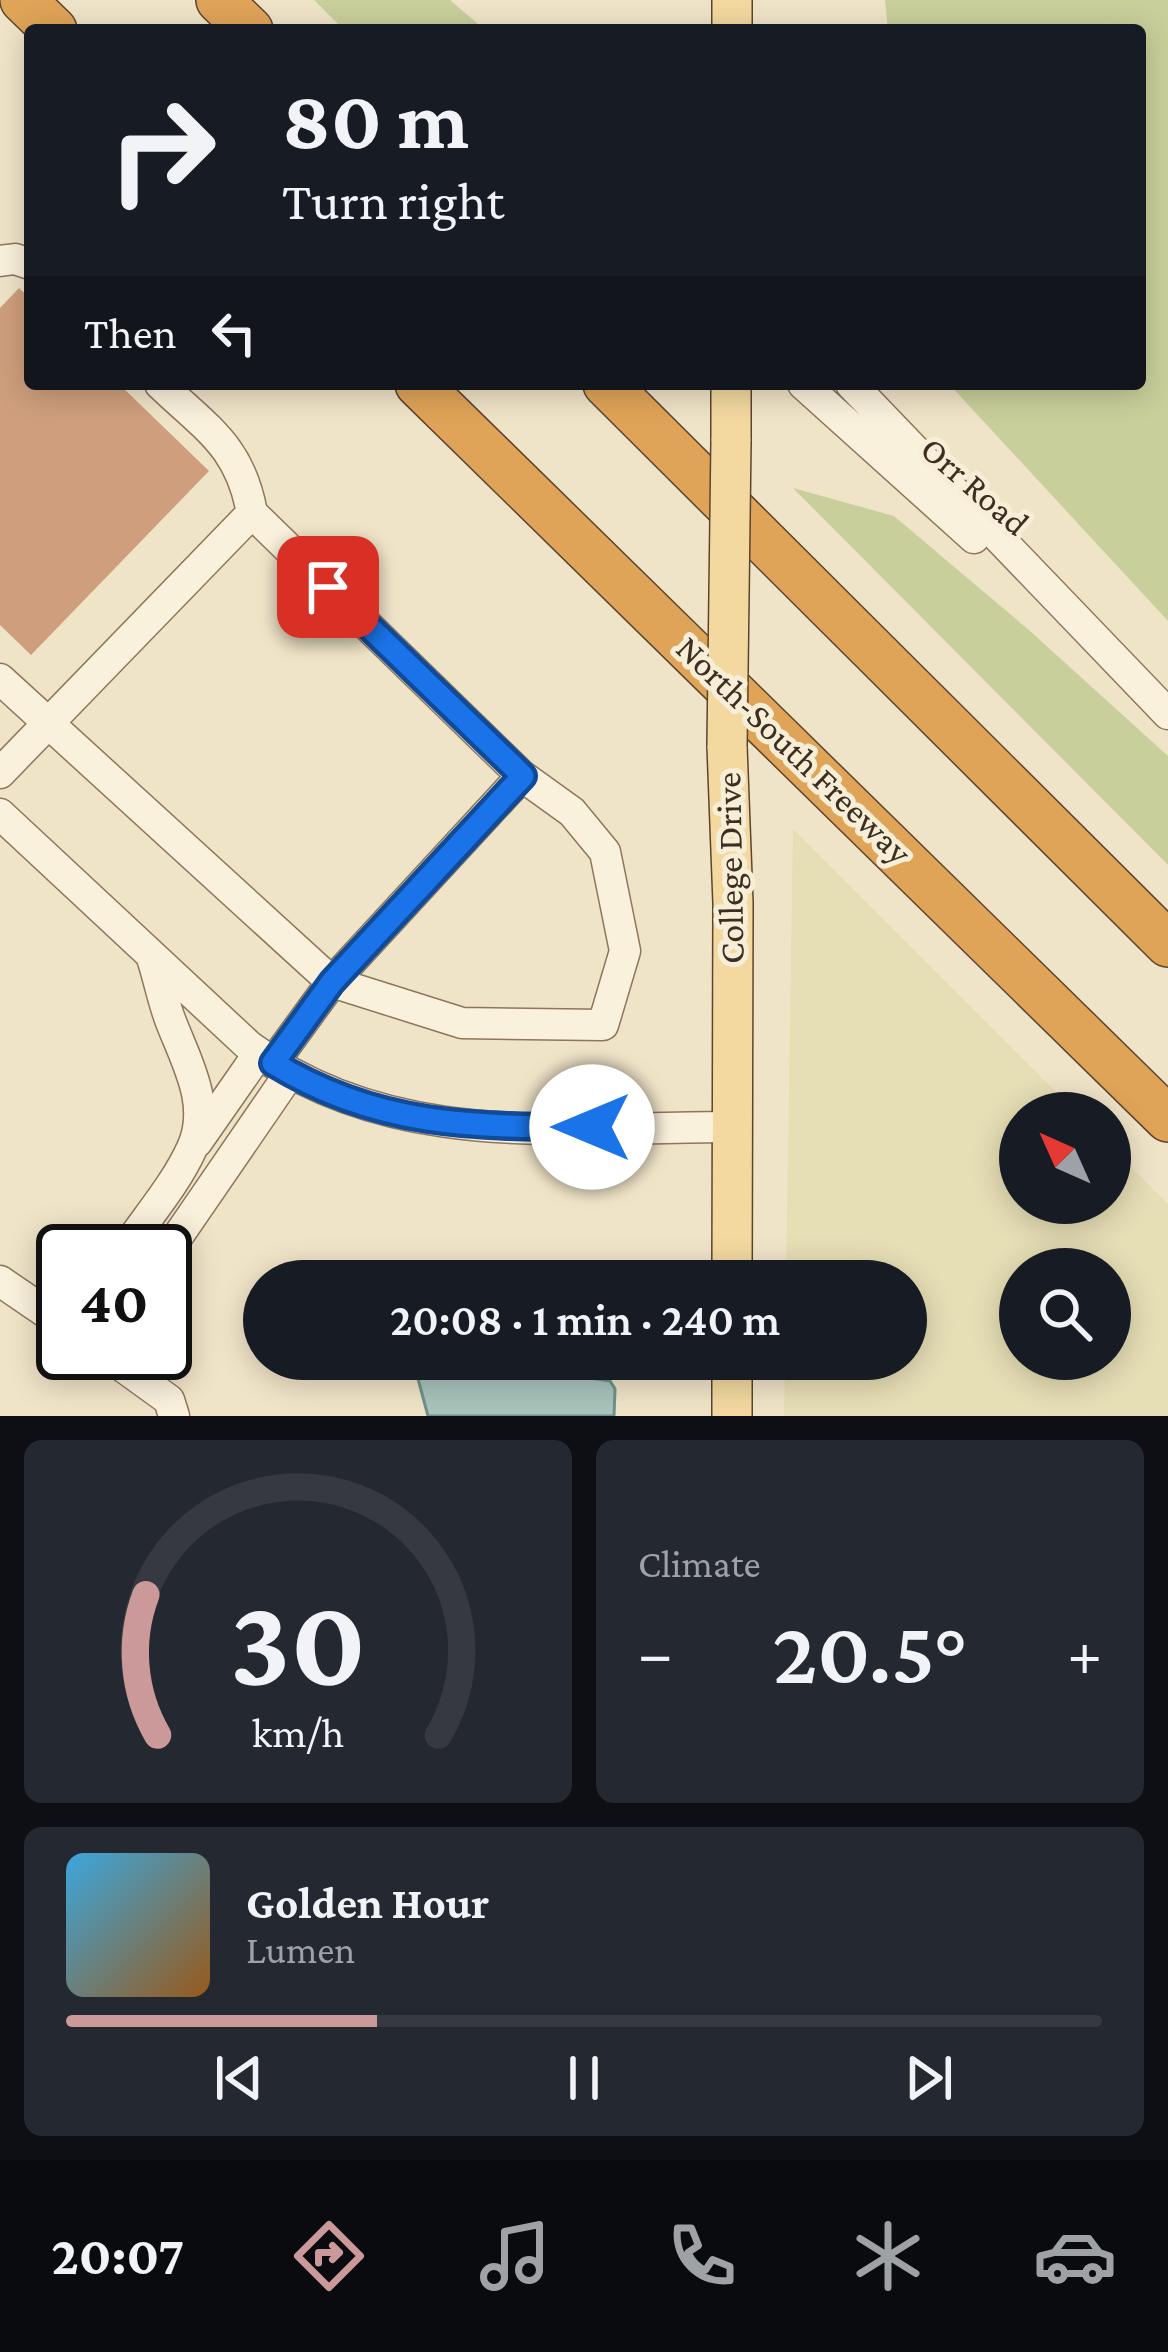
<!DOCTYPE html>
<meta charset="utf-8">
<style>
:root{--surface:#171b24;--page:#242831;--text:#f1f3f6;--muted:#9ea1a6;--line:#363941;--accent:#cc999b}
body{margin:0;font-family:"Crimson Pro",serif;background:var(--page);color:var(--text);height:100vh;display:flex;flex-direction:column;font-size:45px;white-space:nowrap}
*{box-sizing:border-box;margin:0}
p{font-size:39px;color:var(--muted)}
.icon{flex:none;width:66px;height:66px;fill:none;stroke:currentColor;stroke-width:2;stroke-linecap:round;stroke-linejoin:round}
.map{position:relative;height:1416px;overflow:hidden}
.panel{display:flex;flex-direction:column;gap:24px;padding:24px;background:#0d0f14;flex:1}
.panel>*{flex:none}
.banner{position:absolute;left:24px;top:24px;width:1122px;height:366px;border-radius:12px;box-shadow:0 6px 30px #0003;background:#171b24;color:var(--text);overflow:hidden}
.needle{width:78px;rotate:315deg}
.buttons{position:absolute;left:999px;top:1092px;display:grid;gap:24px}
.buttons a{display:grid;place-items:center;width:132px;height:132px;border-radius:50%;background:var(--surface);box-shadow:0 6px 30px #0003;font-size:60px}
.speed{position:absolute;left:36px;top:1224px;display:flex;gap:24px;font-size:60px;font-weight:700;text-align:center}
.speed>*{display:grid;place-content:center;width:156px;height:156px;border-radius:50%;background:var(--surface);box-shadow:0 6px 30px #0003;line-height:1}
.speed .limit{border:6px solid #111;border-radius:18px;background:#fff;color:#111}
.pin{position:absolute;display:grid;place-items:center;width:102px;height:102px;color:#fff;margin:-51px;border-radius:24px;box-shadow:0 6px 18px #0006}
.me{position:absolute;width:132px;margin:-66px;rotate:270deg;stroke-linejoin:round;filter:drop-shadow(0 0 9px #0008)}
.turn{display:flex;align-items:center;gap:42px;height:252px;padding:0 60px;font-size:54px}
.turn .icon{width:156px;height:156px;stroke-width:2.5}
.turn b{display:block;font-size:84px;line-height:102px}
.then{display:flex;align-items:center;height:114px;padding:0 60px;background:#0003;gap:24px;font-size:45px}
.big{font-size:90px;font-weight:600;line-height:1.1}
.panel .widget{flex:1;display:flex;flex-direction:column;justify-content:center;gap:18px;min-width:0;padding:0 42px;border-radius:18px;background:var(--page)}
.panel .dial{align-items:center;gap:0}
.dial svg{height:312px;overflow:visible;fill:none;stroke:var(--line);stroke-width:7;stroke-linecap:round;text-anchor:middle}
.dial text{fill:var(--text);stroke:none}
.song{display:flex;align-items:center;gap:36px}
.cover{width:144px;height:144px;border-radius:18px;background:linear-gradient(135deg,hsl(200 70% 55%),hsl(30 70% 35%))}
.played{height:12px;border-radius:6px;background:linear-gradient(90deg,var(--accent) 30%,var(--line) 30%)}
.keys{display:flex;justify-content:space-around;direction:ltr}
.heat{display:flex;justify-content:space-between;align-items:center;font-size:66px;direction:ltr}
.panel .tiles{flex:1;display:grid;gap:24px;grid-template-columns:1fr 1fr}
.widget:last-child{grid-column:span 2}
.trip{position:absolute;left:243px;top:1260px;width:684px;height:120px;border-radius:60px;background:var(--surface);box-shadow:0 6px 30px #0003;font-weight:600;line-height:120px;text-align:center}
.tabs{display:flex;height:192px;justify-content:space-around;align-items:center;background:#090b0e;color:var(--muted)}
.tabs .icon{width:84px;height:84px}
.tabs .current{color:var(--accent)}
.tabs b{font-size:54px;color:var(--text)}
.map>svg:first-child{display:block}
.farmland{fill:#e6deb5;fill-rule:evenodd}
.green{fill:#c9cf9b}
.water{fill:#a9c4bc;stroke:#6f938a;stroke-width:3}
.building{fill:#cf9f7d}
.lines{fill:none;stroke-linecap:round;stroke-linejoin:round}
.minor-casing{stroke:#8d765c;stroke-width:33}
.major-casing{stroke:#5b4430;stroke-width:42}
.highway-casing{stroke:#5b4430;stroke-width:48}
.minor{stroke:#faf1dc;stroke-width:30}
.major{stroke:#f3d9a0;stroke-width:39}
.highway{stroke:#e0a458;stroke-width:45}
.major-bridge-casing{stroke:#5b4430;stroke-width:42;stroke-linecap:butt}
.major-bridge{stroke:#f3d9a0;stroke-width:39}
.route-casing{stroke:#114b97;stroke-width:30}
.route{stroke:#1a73e8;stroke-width:21}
.labels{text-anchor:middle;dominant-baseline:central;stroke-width:10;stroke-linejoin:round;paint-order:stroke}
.street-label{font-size:36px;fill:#3d2e20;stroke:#f7eed8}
</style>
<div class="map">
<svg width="1168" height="1416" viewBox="0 0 1168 1416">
<rect width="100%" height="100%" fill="#f0e4c8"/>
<path class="farmland" d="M 793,829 L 1077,1113 L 1020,1113 L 1020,1203 L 1110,1203 L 1110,1146 L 1168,1204 L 1168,1416 L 784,1416 L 785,1359 L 906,1359 L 906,1281 L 786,1281 ZM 1020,1269 L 1110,1269 L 1110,1359 L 1020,1359 Z"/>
<path class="green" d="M 314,0 L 450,0 L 485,30 L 344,30 Z
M 885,0 L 1168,0 L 1168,621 L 949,384 L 1140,384 L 1140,30 L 888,30 Z
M 793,488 L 894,516 L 1030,631 L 1168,756 L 1168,865 Z"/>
<path class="water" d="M 418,1359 L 465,1359 L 610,1381 L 615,1389 L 614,1416 L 428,1416 L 414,1364 Z"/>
<path class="building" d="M 19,288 L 30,298 L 30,384 L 119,384 L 209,471 L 31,655 L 0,625 L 0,308 Z"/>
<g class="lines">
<g class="minor-casing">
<path id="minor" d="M 0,261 L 15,259 L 30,264
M 160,384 C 207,429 240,446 252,513
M 803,384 L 974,538
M 851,384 L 1168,714
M 0,679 L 332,982 L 522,776
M 0,773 L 252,513 L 522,776 L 572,812 L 605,852 L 625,951 L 603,1025 L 462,1023 L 332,982 L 273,1063
M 0,814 L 249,1046 C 391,1151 565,1127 732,1127
M 197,1142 L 259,1053
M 124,1251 C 146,1218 176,1184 192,1148 C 212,1105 186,1061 171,1022 C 163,1002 159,979 152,958
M 165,1255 L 290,1073
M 0,1281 L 63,1324
M 104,1353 L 169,1400 L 174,1416"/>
</g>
<g class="major-casing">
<path id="major" d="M 732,30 L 732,0
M 731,384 L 731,441
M 727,746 L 733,903 L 732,1281
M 732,1359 L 732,1416"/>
</g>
<g class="highway-casing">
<path id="highway" d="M 23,0 L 54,30
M 219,0 L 250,30
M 418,384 L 1168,1119
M 606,384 L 1168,944"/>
</g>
<use href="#minor" class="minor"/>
<use href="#major" class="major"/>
<use href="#highway" class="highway"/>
<g class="major-bridge-casing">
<path id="major-bridge" d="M 727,746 L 731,441"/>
</g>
<use href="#major-bridge" class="major-bridge"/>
</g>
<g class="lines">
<g class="route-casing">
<path id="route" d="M 328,587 L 523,776 L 332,982 L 273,1063 C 377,1127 475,1127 592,1127"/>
</g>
<use href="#route" class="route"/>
</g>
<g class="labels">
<g class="street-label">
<text transform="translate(975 486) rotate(41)">Orr Road</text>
<text transform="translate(794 750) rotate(44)">North-South Freeway</text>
<text transform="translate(730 868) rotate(-91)">College Drive</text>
</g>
</g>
</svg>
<div class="buttons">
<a><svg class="needle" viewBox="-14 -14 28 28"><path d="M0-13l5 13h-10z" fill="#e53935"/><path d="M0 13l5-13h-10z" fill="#9ea1a6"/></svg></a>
<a><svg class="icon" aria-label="search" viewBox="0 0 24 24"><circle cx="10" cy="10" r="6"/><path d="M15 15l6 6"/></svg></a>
</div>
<div class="speed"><div class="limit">40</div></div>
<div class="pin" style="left:328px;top:587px;background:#d93025"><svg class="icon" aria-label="arrive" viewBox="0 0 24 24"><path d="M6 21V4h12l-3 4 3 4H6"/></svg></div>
<svg class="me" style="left:592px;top:1127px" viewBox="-20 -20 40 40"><circle r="19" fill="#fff"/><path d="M0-13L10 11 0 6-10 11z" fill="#1a73e8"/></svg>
<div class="trip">20:08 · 1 min · 240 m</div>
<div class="banner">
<div class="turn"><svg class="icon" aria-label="right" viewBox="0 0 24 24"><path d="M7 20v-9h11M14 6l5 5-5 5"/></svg><div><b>80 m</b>Turn right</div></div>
<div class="then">Then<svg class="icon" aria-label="left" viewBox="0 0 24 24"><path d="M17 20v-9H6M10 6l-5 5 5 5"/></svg></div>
</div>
</div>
<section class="panel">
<div class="tiles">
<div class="widget dial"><svg viewBox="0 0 100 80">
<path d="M14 69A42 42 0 1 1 86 69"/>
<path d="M14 69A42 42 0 0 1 11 33" stroke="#cc999b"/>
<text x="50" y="56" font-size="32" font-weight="700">30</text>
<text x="50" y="72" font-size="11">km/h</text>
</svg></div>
<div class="widget"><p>Climate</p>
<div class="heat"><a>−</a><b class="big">20.5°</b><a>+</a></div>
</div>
<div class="widget">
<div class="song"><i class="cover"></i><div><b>Golden Hour</b><p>Lumen</p></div></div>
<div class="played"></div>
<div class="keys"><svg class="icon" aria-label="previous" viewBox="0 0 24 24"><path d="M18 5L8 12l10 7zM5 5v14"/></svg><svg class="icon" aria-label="pause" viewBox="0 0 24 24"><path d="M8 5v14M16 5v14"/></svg><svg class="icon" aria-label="next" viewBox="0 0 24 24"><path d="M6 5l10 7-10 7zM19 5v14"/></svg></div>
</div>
</div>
</section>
<nav class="tabs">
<b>20:07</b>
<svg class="icon current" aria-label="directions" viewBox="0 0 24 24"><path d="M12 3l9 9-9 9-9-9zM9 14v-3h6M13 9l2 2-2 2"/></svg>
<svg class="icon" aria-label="music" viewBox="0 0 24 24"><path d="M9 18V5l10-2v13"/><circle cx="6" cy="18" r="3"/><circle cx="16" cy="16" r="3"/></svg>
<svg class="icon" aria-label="phone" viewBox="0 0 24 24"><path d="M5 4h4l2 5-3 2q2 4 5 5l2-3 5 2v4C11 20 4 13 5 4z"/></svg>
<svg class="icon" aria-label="climate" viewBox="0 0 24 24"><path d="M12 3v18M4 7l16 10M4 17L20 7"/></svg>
<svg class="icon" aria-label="car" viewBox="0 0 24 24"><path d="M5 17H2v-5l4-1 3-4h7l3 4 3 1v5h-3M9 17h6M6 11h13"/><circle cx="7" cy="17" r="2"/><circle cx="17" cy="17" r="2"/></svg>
</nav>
